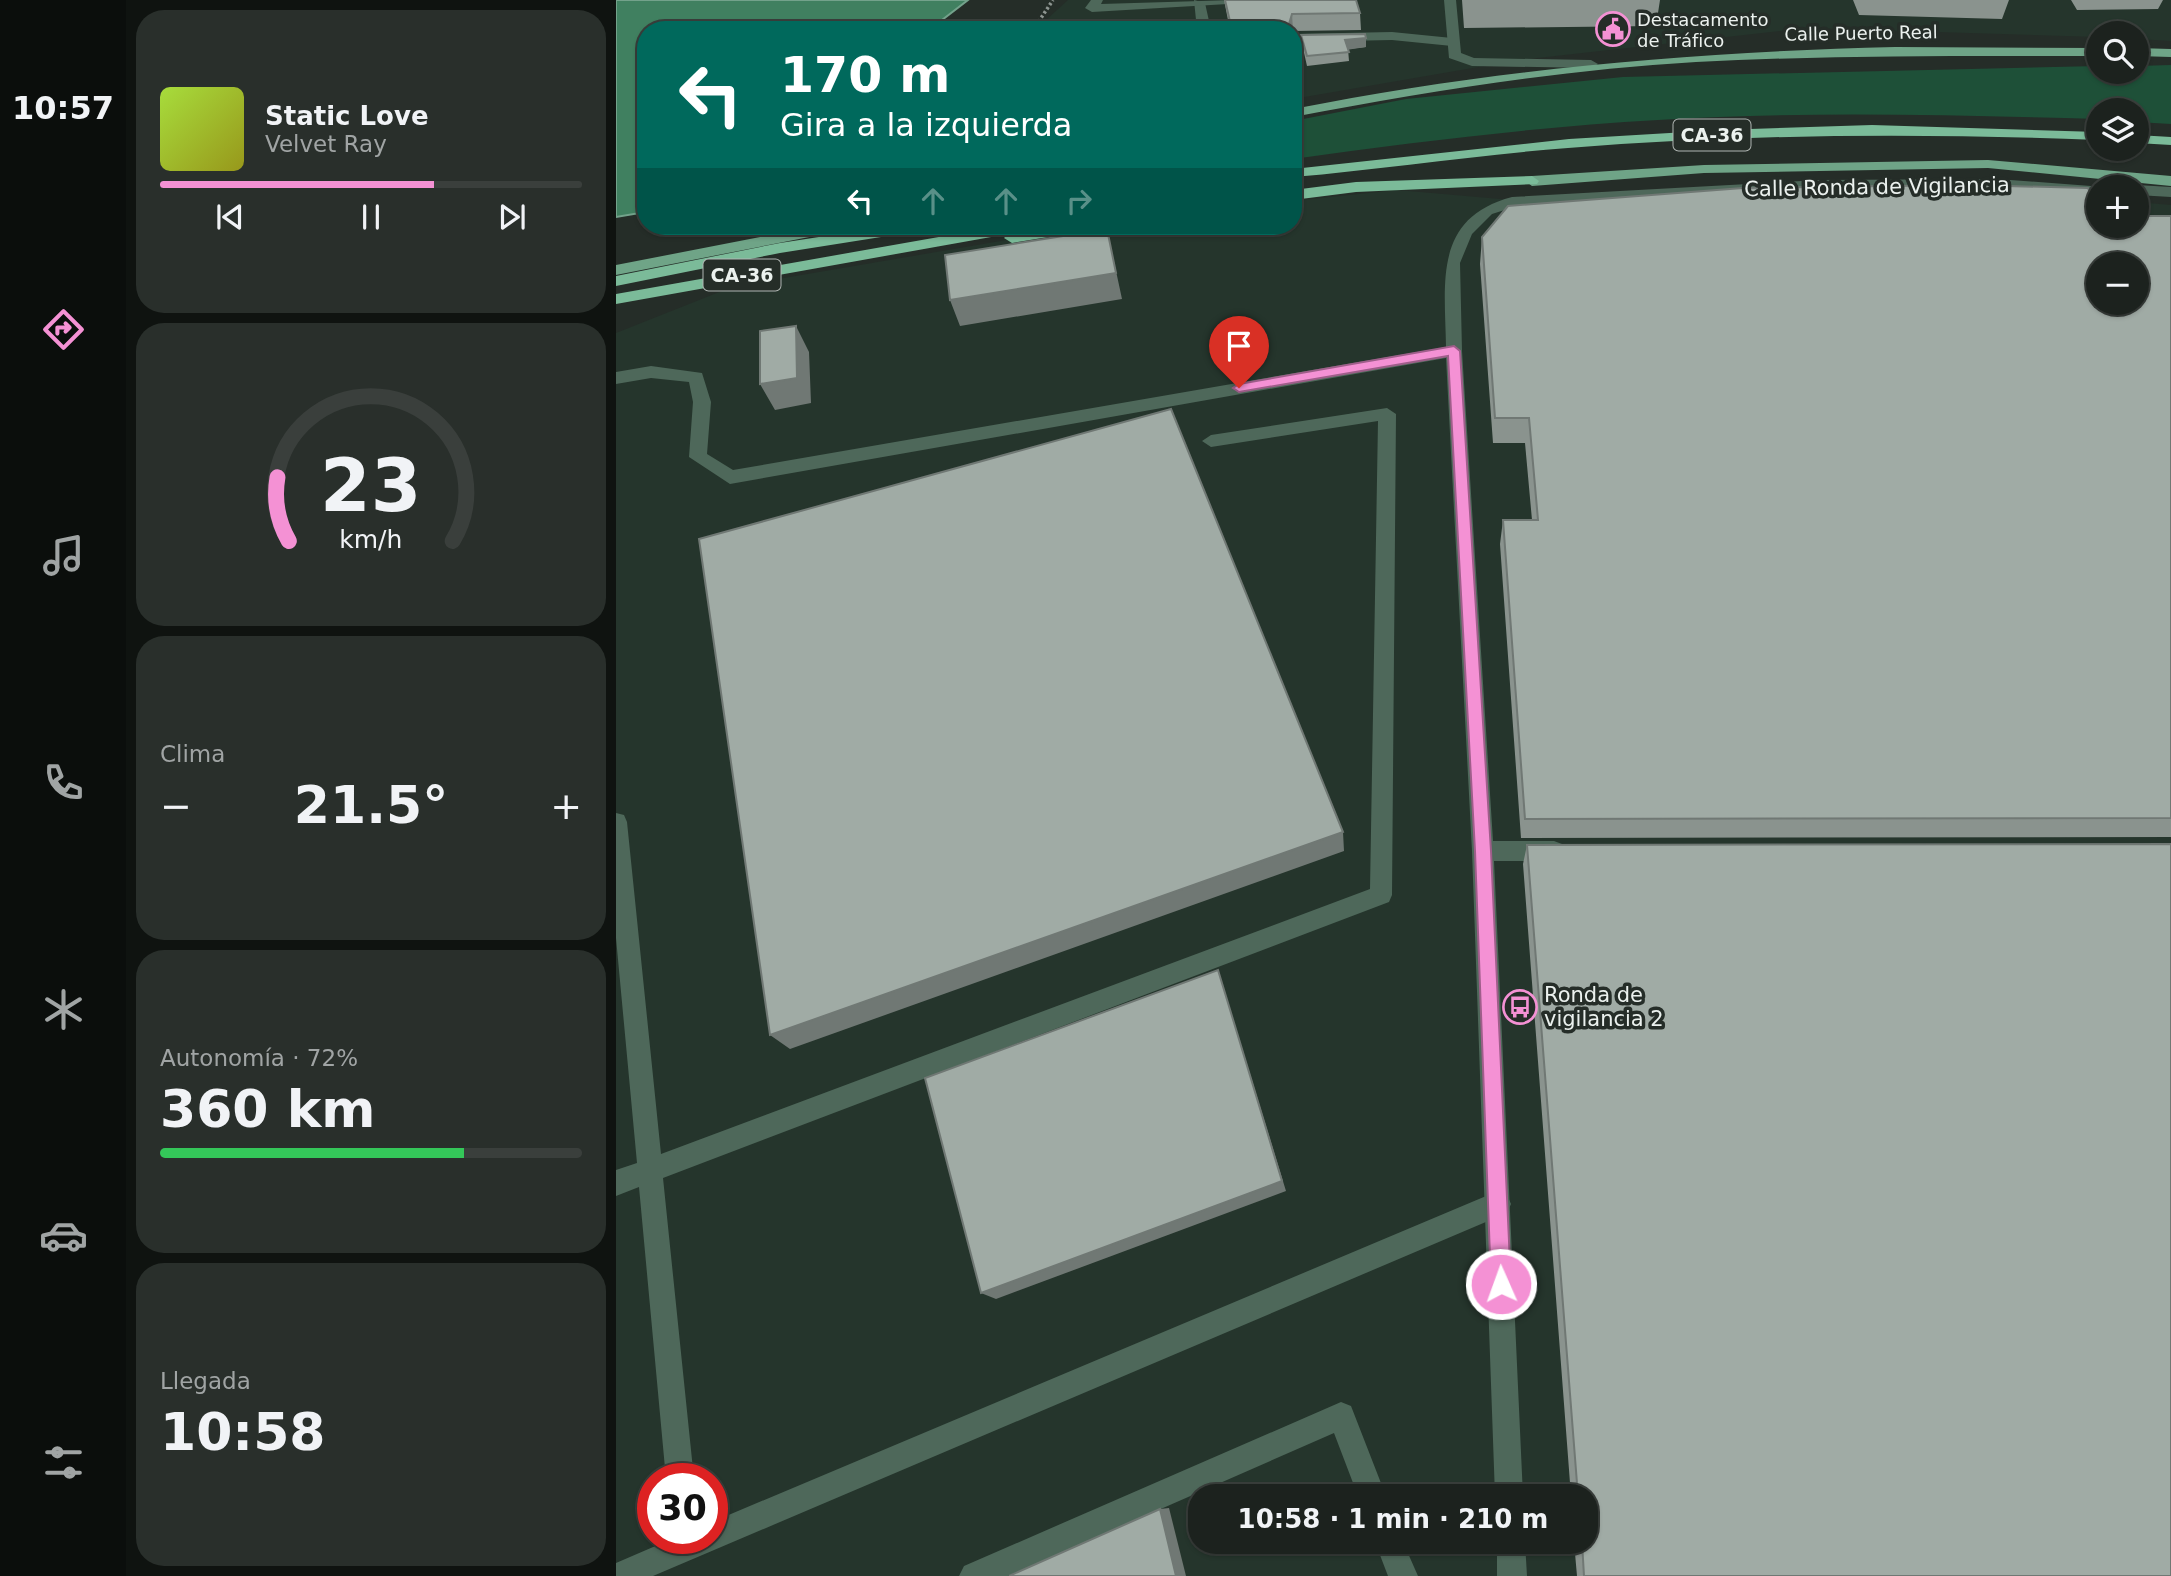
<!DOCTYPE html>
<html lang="es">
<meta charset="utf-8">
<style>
:root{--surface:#1c221e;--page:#292f2b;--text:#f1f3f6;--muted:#a0a4a4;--line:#3a3f3c;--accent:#f491d4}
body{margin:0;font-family:"DejaVu Sans",sans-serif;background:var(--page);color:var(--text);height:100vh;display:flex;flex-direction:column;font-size:26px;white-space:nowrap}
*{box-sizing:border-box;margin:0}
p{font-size:23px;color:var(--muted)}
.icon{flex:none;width:38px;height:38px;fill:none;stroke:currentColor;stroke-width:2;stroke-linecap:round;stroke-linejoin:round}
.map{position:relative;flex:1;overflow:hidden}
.sheet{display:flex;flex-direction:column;gap:10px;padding:10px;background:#0f1310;width:490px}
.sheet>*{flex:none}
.top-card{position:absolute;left:21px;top:21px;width:665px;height:214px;border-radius:28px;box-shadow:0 2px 5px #0004,0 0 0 2px var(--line);background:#00695c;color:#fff;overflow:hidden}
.tools{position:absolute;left:1470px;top:21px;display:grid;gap:14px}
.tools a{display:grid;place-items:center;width:63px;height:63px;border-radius:50%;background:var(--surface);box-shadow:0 2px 5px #0004,0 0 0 2px var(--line);font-size:35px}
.speed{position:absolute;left:21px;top:1463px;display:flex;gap:14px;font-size:35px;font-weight:700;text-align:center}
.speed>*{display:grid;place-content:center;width:91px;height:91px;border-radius:50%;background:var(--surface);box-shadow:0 2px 5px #0004,0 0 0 2px var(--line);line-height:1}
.speed .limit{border:10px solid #d22;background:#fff;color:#111}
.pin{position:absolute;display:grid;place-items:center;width:60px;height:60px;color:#fff;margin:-72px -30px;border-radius:50% 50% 50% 0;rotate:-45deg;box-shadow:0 0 7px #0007}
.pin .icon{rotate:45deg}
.me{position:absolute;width:77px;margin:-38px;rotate:358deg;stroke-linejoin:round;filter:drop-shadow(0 0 5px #0008)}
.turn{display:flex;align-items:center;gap:24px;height:147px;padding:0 28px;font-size:32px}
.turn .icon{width:91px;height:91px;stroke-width:2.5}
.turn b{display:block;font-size:49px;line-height:60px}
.lanes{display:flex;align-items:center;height:66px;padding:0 28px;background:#0003;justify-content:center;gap:35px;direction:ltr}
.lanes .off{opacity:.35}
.big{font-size:52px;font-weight:600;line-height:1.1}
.sheet .card{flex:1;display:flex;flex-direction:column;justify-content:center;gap:10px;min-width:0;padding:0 24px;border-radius:28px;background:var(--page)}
.sheet .dial{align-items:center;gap:0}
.dial svg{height:182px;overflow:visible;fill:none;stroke:var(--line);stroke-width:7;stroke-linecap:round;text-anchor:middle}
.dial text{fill:var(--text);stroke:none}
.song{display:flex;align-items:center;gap:21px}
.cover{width:84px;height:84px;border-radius:10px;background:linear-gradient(135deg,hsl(80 70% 55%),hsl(60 70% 35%))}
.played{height:7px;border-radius:4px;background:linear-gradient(90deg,var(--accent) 65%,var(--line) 65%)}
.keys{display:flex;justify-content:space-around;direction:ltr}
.heat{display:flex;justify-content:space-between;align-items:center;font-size:38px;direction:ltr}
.charge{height:10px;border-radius:5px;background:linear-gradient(90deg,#34c759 72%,var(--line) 0)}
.trip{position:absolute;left:572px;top:1484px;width:410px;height:70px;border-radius:28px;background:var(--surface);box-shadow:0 2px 5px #0004,0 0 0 2px var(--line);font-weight:600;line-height:70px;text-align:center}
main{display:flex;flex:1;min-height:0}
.menu{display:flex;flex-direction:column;width:126px;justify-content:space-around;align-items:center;background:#0b0e0c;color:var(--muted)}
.menu .icon{width:49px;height:49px}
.menu .selected{color:var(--accent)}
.menu b{font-size:32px;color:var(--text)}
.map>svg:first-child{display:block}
.built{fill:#25352c;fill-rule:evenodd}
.green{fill:#1e5038}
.water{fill:#408060;stroke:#73a28b;stroke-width:2}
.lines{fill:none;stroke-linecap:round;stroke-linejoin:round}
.path{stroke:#8e9591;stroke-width:3.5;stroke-dasharray:2.5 2.5;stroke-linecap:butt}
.lane{fill:#4e685a;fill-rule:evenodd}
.street{fill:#4e685a;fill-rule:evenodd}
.primary{fill:#6fa487;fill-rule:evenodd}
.highway{fill:#7bbb99;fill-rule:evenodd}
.wall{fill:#8a938e}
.shaded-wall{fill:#707874}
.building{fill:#a0aba5;stroke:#707874;stroke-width:2;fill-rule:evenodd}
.route{fill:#f491d4;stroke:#9f5e8a;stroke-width:2}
.labels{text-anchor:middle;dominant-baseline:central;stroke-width:7;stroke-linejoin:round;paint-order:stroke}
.far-poi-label{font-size:18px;fill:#ebf1ee;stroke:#252d28;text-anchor:start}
.far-street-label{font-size:18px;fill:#ebf1ee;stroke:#252d28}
.shield{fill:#252d28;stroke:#b0b6b3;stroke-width:2}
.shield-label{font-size:19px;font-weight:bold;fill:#ebf1ee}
.street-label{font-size:21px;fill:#ebf1ee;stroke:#252d28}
.poi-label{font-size:21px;fill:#ebf1ee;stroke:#252d28;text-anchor:start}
</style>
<main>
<nav class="menu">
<b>10:57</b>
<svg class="icon selected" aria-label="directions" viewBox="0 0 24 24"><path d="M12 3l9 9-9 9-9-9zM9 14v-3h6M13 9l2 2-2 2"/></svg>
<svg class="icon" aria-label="music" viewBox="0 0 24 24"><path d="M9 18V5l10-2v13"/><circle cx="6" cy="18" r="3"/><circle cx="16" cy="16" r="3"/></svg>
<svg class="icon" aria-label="phone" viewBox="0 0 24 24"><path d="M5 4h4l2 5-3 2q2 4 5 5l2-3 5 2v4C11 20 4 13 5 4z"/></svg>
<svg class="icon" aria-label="climate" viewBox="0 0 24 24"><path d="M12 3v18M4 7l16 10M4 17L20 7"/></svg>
<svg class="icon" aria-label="car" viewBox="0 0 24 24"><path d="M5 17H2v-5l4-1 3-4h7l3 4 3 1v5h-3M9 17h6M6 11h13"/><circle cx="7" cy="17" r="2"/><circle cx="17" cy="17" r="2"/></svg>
<svg class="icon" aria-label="filters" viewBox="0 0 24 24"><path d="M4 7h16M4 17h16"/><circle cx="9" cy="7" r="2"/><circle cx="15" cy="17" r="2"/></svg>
</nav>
<section class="sheet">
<div class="card">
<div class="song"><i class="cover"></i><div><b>Static Love</b><p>Velvet Ray</p></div></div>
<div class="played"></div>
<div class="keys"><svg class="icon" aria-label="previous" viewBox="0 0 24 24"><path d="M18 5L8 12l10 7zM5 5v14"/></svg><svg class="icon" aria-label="pause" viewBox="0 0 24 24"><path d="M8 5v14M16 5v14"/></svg><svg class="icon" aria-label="next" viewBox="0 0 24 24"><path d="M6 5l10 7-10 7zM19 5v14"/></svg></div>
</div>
<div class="card dial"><svg viewBox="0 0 100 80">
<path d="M14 69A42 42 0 1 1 86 69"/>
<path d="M14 69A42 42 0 0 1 9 41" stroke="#f491d4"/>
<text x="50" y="56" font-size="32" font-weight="700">23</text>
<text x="50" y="72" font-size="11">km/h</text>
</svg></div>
<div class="card"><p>Clima</p>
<div class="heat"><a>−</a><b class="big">21.5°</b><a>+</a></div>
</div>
<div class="card"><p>Autonomía · 72%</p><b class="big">360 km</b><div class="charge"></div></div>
<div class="card"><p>Llegada</p><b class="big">10:58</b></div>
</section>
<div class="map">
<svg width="1555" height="1576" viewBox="0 0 1555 1576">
<rect width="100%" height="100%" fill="#252d28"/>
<path class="built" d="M 452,0 L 1555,0 L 1555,41 L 1521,39 L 1521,33 L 1482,33 L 1482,37 L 1191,28 L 903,60 L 677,99 L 677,30 L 419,30 Z
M 781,190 L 941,204 L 1473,198 L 1482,199 L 1482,226 L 1521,226 L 1521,202 L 1555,205 L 1555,1576 L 0,1576 L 0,333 L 116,287 L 472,226 L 677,226 L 677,201 ZM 1482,264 L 1521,264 L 1521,303 L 1482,303 ZM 37,1479 L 96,1479 L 96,1538 L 37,1538 ZM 584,1496 L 970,1496 L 970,1542 L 584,1542 Z"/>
<path class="green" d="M 1555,65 L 1555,124 L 1521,122 L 1521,110 L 1482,110 L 1482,119 C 1335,115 1188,111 1042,120 C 920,127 798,142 677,159 L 677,121 L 790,99 L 1007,77 L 1482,66 L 1482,72 L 1521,72 L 1521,66 Z"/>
<path class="water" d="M 0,0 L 352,0 L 313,30 L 30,30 L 30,212 L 0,217 Z"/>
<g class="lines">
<path class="path" d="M 417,30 L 437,0"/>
<path class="lane" d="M 578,0 L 589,3 L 595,30 L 581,30 Z
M 776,32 L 836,38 L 843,42 L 836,46 L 776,40 L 677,42 L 677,34 Z
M 771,408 L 780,414 L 776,895 L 773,902 L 47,1178 L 78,1479 L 50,1479 L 23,1187 L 0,1196 L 0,1170 L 21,1163 L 0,938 L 0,813 L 8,815 L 11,822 L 45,1154 L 754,889 L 762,421 L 595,447 L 586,441 L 595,435 Z
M 882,1191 L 891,1195 L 895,1204 L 891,1213 L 37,1576 L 0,1576 L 0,1563 L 58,1538 L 96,1538 L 96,1522 Z
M 725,1402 L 735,1406 L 770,1496 L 742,1496 L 718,1433 L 392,1576 L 343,1576 L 348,1566 Z
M 759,1542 L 787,1542 L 802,1576 L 772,1576 Z"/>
<path class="street" d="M 475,0 L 487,0 L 485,4 L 618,0 L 612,4 L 476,12 L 469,8 Z
M 828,0 L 840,0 L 845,53 L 858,58 L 975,60 L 982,64 L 975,68 L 856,66 L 833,58 Z
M 1381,179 L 1488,187 L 1482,187 L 1482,194 C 1287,184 1093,194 898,207 L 876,214 L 856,234 L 844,263 L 846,351 L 877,841 L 938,841 L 946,844 L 949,851 L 946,858 L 938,861 L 878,861 L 907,1496 L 879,1496 L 856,851 L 830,358 L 114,484 L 73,457 L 77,402 L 73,382 L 35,378 L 0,384 L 0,372 L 35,366 L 86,373 L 95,402 L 91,454 L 117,470 L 830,347 C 829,282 817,218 896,197 L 1205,180 Z
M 1521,185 L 1555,187 L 1555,197 L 1521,195 L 1521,187 L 1515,187 Z
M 881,1542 L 909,1542 L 911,1576 L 881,1576 Z"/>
<path class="primary" d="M 1279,47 L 1482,48 L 1482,56 C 1348,56 1214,55 1080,62 C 945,70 811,91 677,117 L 677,109 C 880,69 1073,52 1279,47 Z
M 1521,48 L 1555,49 L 1555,57 L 1521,56 Z
M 1372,160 L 1555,176 L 1555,186 L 1372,168 L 1088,173 L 916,186 L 909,181 L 916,176 L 1088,165 Z
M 201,226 L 232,226 L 224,231 L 0,275 L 0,265 Z"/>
<path class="highway" d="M 1256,125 L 1482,132 L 1482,140 C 1305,133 1129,134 952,148 C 860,155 769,169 677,177 L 677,169 L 953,139 L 1104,130 Z
M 1521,135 L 1555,137 L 1555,145 L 1521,143 Z
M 916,176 L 923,181 L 921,184 L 740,192 L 677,200 L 677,190 L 740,182 Z
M 274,226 L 311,226 L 303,231 L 164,253 L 0,286 L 0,276 L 164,243 Z
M 385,226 L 418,226 L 412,230 L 441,226 L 477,226 L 469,231 L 396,243 L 388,238 L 392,234 L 0,304 L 0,294 Z"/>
</g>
<path class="wall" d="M 608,0 L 740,0 L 744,13 L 745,30 L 677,31 L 677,30 L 614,30 Z
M 846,0 L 1044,0 L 1040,26 L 848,28 Z
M 1237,0 L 1393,0 L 1386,19 L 1243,15 Z
M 1455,0 L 1547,0 L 1542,9 L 1461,10 Z
M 685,35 L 750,47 L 732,49 L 733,61 L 691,66 L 686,44 Z
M 1555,216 L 1555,837 L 905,838 L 884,544 L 887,520 L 916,520 L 909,443 L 877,443 L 864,264 L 866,237 L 1482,226 Z
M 911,845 L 1555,1576 L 961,1576 L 958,1542 L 970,1542 L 970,1496 L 955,1496 L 907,864 Z"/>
<path class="shaded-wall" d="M 676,14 L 677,30 L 674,30 L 673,24 Z
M 750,38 L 750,47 L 730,50 L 729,40 Z
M 491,229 L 506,299 L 344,326 L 334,300 Z
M 180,326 L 193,352 L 195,403 L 159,410 L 144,384 Z
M 727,832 L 728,851 L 174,1049 L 154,1035 Z
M 602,970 L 670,1191 L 380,1299 L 365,1293 Z
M 553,1508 L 570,1576 L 560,1576 L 544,1509 Z"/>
<path class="building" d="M 609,0 L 740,0 L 744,13 L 676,14 L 673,24 L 616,30 Z
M 749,34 L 750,38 L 729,40 L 733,52 L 691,56 L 685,35 Z
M 1351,185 L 1472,188 L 1482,209 L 1482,226 L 1521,226 L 1521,216 L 1555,216 L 1555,818 L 909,819 L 887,520 L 922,520 L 913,418 L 879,418 L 866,237 L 892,206 L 1127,188 ZM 1482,264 L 1521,264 L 1521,303 L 1482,303 Z
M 491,229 L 500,273 L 334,300 L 329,255 Z
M 180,326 L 181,378 L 144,384 L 144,331 Z
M 555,409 L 727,832 L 154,1035 L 83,539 Z
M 1555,844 L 1555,1576 L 968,1576 L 966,1542 L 970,1542 L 970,1496 L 962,1496 L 911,845 Z
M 602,970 L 666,1181 L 365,1293 L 309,1078 Z
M 544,1509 L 560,1576 L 393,1576 Z"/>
<path class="route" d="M 838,346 L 844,351 L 875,851 L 895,1284 L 892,1291 L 885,1294 L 878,1291 L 875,1284 L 859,851 L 832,356 L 623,392 L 617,388 L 623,384 Z"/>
<defs>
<g id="civic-ring" transform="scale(1.75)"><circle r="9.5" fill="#252d28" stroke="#f491d4" stroke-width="1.5"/><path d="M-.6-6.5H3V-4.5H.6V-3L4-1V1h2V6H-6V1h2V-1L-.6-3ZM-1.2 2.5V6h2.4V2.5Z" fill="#f491d4"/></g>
<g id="bus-ring" transform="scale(1.75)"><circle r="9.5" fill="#252d28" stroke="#f491d4" stroke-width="1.5"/><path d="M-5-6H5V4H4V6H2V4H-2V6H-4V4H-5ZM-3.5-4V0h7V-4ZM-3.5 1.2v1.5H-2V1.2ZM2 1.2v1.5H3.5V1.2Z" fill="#f491d4"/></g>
</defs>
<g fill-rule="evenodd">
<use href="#civic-ring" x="997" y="29"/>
<use href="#bus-ring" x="904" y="1007"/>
</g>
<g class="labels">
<g class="far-poi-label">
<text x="1021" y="19">Destacamento<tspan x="1021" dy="21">de Tráfico</tspan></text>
</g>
<g class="far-street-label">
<text transform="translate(1245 33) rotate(-1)">Calle Puerto Real</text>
</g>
<g class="shield">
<rect x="1057.5" y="119.5" width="77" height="31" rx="5"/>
<rect x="87.5" y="259.5" width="77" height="31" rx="5"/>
</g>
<g class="shield-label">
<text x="1096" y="135">CA-36</text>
<text x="126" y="275">CA-36</text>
</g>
<g class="street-label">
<text transform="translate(1261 187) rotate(-1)">Calle Ronda de Vigilancia</text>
</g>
<g class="poi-label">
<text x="928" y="995">Ronda de<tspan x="928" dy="24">vigilancia 2</tspan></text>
</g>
</g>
</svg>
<div class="tools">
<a><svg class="icon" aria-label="search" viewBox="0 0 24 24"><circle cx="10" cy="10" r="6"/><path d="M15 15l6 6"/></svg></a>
<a><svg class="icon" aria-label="layers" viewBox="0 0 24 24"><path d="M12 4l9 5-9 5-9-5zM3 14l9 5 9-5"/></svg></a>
<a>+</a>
<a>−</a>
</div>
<div class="speed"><div class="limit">30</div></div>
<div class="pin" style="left:623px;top:388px;background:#d93025"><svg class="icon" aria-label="arrive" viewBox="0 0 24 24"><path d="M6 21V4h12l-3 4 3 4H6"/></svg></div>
<svg class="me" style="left:885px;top:1284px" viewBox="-20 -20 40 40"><circle r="17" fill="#f491d4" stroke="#fff" stroke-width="3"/><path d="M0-11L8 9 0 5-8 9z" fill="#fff"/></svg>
<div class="trip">10:58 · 1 min · 210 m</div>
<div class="top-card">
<div class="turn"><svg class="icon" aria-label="left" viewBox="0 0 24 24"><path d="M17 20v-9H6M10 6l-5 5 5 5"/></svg><div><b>170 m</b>Gira a la izquierda</div></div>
<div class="lanes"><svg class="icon" aria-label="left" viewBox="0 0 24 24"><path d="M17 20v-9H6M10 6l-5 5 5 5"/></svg><svg class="icon off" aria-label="ahead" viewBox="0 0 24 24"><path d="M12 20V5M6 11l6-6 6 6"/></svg><svg class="icon off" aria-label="ahead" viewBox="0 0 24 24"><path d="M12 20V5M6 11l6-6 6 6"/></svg><svg class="icon off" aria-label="right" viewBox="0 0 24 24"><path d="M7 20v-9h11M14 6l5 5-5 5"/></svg></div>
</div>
</div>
</main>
